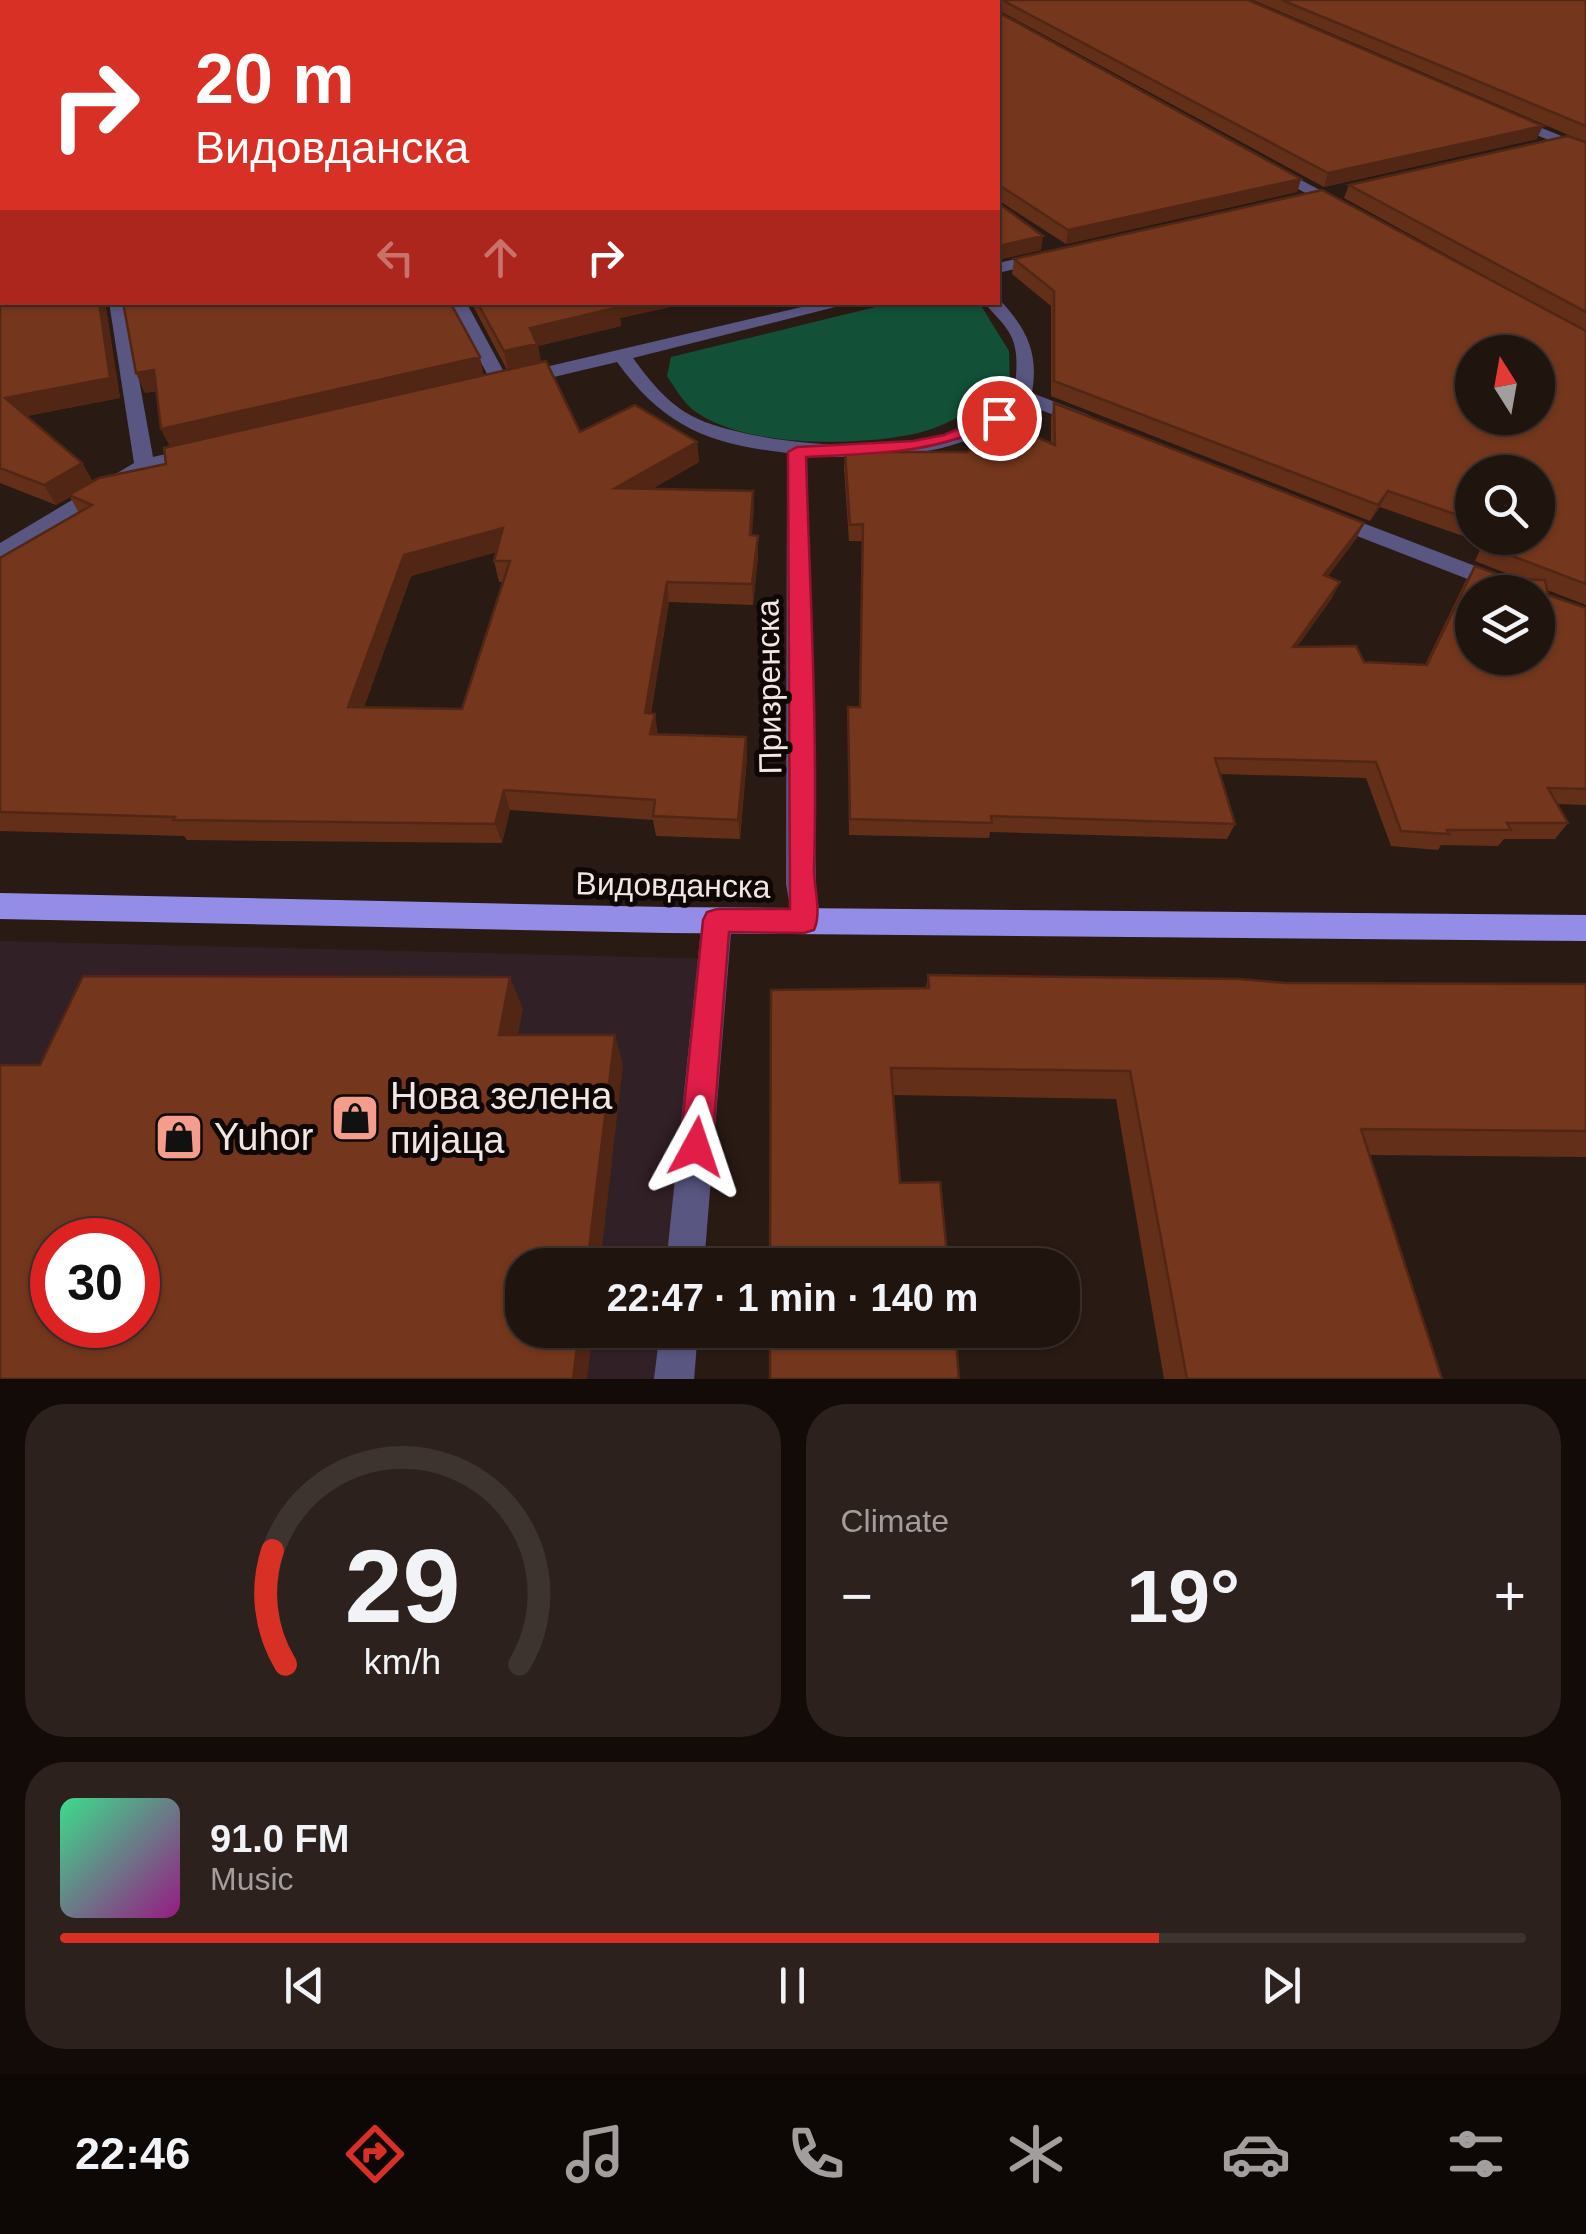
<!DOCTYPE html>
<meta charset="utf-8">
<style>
:root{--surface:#20140f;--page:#2d211d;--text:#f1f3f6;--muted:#a29e9e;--line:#3d332f;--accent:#d93025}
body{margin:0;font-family:Helvetica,sans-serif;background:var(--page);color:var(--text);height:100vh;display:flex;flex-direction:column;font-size:38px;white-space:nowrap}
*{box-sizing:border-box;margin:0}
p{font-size:32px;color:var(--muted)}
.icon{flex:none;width:55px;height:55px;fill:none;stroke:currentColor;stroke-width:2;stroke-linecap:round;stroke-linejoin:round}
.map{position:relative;height:1379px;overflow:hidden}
.details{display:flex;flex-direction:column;gap:25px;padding:25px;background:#120b08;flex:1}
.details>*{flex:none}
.banner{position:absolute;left:0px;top:0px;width:1000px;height:305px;box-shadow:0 2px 8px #0004,0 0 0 2px var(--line);background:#d93025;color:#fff;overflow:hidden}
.needle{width:65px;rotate:349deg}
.controls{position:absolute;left:1455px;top:335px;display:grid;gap:20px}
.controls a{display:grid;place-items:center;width:100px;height:100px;border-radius:50%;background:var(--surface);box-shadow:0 2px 8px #0004,0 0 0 2px var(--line);font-size:50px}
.speed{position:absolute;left:30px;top:1218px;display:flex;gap:20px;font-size:50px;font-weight:700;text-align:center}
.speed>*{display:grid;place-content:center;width:130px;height:130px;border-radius:50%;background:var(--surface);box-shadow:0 2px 8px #0004,0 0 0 2px var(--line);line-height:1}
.speed .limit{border:15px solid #d22;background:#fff;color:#111}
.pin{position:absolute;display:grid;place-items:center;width:85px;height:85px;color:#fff;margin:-42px;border:5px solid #fff;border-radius:50%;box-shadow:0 2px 10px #0007}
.me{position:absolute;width:110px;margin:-55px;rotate:5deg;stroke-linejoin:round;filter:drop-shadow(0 0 8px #0008)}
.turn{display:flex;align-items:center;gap:35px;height:210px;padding:0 30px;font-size:45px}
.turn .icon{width:130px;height:130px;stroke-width:2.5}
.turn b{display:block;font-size:70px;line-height:85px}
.lanes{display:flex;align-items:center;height:95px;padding:0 30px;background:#0003;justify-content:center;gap:50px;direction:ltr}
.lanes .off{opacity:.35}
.big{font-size:75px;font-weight:700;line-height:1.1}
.details .card{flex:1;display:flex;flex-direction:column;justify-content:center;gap:15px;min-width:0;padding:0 35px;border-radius:40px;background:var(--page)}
.details .dial{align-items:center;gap:0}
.dial svg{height:260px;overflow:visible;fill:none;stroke:var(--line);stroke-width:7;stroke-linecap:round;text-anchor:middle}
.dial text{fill:var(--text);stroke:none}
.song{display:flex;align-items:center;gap:30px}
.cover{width:120px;height:120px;border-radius:15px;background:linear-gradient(135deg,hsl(150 70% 55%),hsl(310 70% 35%))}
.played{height:10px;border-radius:5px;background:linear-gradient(90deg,var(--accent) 75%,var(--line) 75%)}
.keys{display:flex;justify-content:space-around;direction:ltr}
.heat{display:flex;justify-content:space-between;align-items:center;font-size:55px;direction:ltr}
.details .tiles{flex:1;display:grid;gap:25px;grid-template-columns:1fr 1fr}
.card:last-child{grid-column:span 2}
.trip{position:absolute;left:505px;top:1248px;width:575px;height:100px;border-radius:40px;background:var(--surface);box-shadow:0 2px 8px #0004,0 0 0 2px var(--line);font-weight:700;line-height:100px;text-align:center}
.tab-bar{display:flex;height:160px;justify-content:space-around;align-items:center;background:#0d0806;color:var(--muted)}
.tab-bar .icon{width:70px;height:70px}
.tab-bar .active{color:var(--accent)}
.tab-bar b{font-size:45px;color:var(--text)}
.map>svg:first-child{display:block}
.commercial{fill:#322027;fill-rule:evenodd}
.green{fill:#125038}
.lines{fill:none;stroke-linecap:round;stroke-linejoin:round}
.minor{fill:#595782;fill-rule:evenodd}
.major{fill:#948de7;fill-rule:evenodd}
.wall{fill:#642f19;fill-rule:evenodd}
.shaded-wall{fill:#512614}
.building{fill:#74371d;stroke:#512614;stroke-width:2.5;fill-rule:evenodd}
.route{fill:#e11d48;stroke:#92132f;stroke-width:2.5}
.labels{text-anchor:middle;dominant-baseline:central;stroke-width:10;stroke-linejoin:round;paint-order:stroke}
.street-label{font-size:32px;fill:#f2e6e2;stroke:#0e0705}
.near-poi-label{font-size:38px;fill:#f2e6e2;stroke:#0e0705;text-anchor:start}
</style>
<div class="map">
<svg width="1586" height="1379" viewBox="0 0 1586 1379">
<rect width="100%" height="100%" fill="#2a1a14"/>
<path class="commercial" d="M 0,941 L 719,959 L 702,1265 L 522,1265 L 522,1330 L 698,1330 L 695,1379 L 0,1379 ZM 52,1240 L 138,1240 L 138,1325 L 52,1325 Z"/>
<path class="green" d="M 896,302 L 980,304 L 1009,351 L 1010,386 C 982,403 954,423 922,432 C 864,447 746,448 696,412 C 684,404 675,388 667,376 L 671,357 Z"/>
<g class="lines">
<path class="minor" d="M 338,0 L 349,0 L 350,2 L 340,2 Z
M 653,0 L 665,0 L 666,2 L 655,2 Z
M 1512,116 L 1586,146 L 1586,155 L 1507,123 L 1506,120 Z
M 1271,164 L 1346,204 L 1348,207 L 1336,210 L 1266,171 L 1264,168 Z
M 1046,252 L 1052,254 L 1052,260 L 998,273 L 998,263 Z
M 998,298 C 1026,328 1039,351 1032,393 L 1089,415 L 1089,423 L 1075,423 L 1025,404 C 969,459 882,459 807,456 L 816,884 L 820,921 L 816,930 L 805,934 L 794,930 L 786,884 L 787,453 C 709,444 664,427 617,362 L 520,385 L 511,379 L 520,373 L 823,302 L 855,302 L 633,358 C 649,380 667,403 692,416 C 752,449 1006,474 1016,376 C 1017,363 1017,350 1012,338 C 1006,324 993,314 984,302 L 998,302 Z
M 109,302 L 125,302 L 153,457 L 199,446 L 209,452 L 206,456 L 151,469 L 0,560 L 0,543 L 134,463 Z
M 449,302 L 466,302 L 510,383 L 508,387 L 494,387 Z
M 1329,510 L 1530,587 L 1533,592 L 1501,592 L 1321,522 L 1318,517 L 1321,512 Z
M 717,907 L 728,911 L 732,920 L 704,1265 L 666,1265 L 702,920 L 706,911 Z
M 660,1330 L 698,1330 L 694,1379 L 654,1379 Z"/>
<path class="major" d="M 0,893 L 667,907 L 1586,915 L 1586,941 L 667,933 L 0,919 Z"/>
</g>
<path class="wall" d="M 0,0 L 2,302 L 105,302 L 120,398 L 26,416 L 82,463 L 93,482 L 166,464 L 170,446 L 161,429 L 157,391 L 145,393 L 136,373 L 484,375 L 507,370 L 471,302 L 693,302 L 620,318 L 621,326 L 538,346 L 541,362 L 580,432 L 697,442 L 699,462 L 652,489 L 753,491 L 752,535 L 758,556 L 753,605 L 669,602 L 651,713 L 658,735 L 746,737 L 747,757 L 740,839 L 656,836 L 653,820 L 510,810 L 502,843 L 187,840 L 184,836 L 0,831 L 0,558 L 79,513 L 70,497 L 56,505 L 0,483 ZM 496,552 L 494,561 L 499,582 L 503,582 L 462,709 L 364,707 L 411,576 Z
M 670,0 L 1248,0 L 1537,139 L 1324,187 L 998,10 L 998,12 L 1301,179 L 1297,192 L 1066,244 L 998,200 L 998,203 L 1041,250 L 998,260 L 998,2 L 673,2 Z
M 1253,0 L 1586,0 L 1586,605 L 1547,590 L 1548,595 L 1586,608 L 1586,805 L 1557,804 L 1568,823 L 1555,839 L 1504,839 L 1498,846 L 1441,845 L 1438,850 L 1391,846 L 1366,778 L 1220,774 L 1235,824 L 1227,839 L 990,832 L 989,838 L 849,835 L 848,723 L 848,707 L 859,707 L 862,541 L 849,541 L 844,468 L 845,452 L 967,452 L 1051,444 L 1051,418 L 1054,403 L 1364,523 L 1356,539 L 1328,576 L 1332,598 L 1297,647 L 1364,662 L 1425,665 L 1465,582 L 1475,566 L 1510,579 L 1521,579 L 1475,561 L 1483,543 L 1380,507 L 1370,521 L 1051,396 L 1051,306 L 1012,274 L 1014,259 L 1563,319 L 1344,198 L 1349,185 L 1585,142 ZM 1472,472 L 1538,538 L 1472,538 Z
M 928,975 L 1285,983 L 1586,984 L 1586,1157 L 1370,1155 L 1442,1379 L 1164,1379 L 1116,1099 L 893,1095 L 900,1183 L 770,1265 L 926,988 Z"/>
<path class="shaded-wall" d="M 1543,126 L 1537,139 L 1324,187 L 1328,173 Z
M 1301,179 L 1297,192 L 1066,244 L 1068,230 Z
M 1043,236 L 1041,250 L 998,260 L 998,246 Z
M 99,302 L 105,302 L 120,398 L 17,418 L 5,398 Z
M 614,302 L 693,302 L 620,318 L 621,326 L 538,346 L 541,363 L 508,371 L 504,351 L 530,328 Z
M 480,357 L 484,376 L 171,449 L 161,429 Z
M 154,370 L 164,389 L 145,393 L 136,373 Z
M 697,442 L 699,462 L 618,508 L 615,488 Z
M 82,463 L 93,483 L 56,505 L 44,485 Z
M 753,491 L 754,511 L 750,556 L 750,535 Z
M 1388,491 L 1380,507 L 1370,521 L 1378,505 Z
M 1364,523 L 1356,539 L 1316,591 L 1324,575 Z
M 503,528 L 508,549 L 411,576 L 357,727 L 348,707 L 404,555 Z
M 758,536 L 758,556 L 753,605 L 752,584 Z
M 667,582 L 669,602 L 648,733 L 645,713 Z
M 1340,582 L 1332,598 L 1285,663 L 1293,647 Z
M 655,714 L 658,734 L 653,755 L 650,734 Z
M 746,737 L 747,757 L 740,839 L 738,820 Z
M 504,790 L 510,810 L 502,843 L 495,824 Z
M 510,977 L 523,1009 L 512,1066 L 499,1035 Z
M 615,1035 L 623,1065 L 600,1265 L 587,1265 Z
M 579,1330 L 593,1330 L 587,1379 L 573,1379 Z"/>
<path class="building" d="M 0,0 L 336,0 L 337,2 L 2,2 L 2,302 L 99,302 L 110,378 L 5,398 L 82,463 L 44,485 L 0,468 Z
M 684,0 L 998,0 L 998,12 L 1301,179 L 1068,230 L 999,185 L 998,203 L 1043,236 L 998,246 L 998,2 L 687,2 Z
M 1002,0 L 1248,0 L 1543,126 L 1328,173 Z
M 1282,0 L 1586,0 L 1586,126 Z
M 1567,136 L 1586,142 L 1586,312 L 1349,185 Z
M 1322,190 L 1586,331 L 1586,584 L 1484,545 L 1488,538 L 1538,538 L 1538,472 L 1472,472 L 1472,520 L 1388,491 L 1378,505 L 1054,381 L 1054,291 L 1014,259 ZM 1472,352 L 1538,352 L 1538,418 L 1472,418 Z
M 123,302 L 450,302 L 480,357 L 161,429 L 154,370 L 136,373 Z
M 477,302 L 615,302 L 619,307 L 530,328 L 537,344 L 504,351 Z
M 546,361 L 580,432 L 635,405 L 697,442 L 615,488 L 753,491 L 750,535 L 758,536 L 752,584 L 667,582 L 645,713 L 655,714 L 650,734 L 746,737 L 738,820 L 653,816 L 655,800 L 504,790 L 495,824 L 173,820 L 175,817 L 0,812 L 0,558 L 92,505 L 69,495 L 99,478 L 166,464 L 164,448 ZM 503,528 L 494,561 L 510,561 L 462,709 L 348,707 L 404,555 Z
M 1054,403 L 1364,523 L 1324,575 L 1340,582 L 1293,647 L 1356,646 L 1364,662 L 1427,665 L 1475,566 L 1510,579 L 1545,580 L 1548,595 L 1586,608 L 1586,789 L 1548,788 L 1568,823 L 1507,823 L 1511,830 L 1447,830 L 1449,834 L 1401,831 L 1376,762 L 1215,758 L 1235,824 L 991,816 L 992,823 L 850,819 L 848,707 L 860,707 L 863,524 L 850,525 L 845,452 L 967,452 L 1006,424 L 1055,445 ZM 1472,592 L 1538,592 L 1538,658 L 1472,658 Z
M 928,975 L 1239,979 L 1285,983 L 1586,984 L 1586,1131 L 1361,1129 L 1442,1379 L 1187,1379 L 1130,1071 L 891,1068 L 900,1183 L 940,1182 L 948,1265 L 770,1265 L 771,990 L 929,988 Z
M 83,976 L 510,977 L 499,1035 L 615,1035 L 587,1265 L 522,1265 L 522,1330 L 579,1330 L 573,1379 L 0,1379 L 0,1065 L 40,1065 ZM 52,1240 L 138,1240 L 138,1325 L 52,1325 Z
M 770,1330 L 955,1330 L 959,1379 L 770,1379 Z"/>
<path class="route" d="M 999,412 L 1008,418 L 1005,421 C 929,454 887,453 806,457 C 810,594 818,732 814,870 C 814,888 822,913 814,930 L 804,933 L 729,932 L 712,1147 L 707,1158 L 696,1163 L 685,1158 L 680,1147 L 703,920 L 707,912 L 717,909 L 790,909 L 788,452 L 797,447 L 913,441 L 944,435 Z"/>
<defs>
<g id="shop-square" transform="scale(2.5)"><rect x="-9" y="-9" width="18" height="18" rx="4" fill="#f49d8c" stroke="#0e0705"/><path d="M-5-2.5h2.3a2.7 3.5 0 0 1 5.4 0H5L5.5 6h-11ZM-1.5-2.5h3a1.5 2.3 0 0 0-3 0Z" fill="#111"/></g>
</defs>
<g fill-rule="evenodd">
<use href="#shop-square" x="355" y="1118"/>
<use href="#shop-square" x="179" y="1137"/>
</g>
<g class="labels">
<g class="street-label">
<text transform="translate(769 687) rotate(-91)">Призренска</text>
<text transform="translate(673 885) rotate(1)">Видовданска</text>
</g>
<g class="near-poi-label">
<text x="390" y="1096">Нова зелена<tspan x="390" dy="44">пијаца</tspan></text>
<text x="214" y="1137">Yuhor</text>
</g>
</g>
</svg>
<div class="controls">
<a><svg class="needle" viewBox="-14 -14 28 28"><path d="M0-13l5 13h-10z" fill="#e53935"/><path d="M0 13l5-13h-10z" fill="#a29e9e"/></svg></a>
<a><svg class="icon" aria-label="search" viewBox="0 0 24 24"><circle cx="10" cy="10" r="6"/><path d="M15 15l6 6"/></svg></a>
<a><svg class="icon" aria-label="layers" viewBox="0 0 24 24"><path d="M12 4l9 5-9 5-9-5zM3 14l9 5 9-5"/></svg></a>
</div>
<div class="speed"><div class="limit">30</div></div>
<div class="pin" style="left:999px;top:418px;background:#d93025"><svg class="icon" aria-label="arrive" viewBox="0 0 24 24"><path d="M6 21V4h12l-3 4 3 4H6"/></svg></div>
<svg class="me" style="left:696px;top:1147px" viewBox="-20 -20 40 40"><path d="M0-17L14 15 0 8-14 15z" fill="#e11d48" stroke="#fff" stroke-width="4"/></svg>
<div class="trip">22:47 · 1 min · 140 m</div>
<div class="banner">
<div class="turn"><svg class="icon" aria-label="right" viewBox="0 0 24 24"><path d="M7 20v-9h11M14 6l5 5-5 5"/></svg><div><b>20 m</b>Видовданска</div></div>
<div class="lanes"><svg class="icon off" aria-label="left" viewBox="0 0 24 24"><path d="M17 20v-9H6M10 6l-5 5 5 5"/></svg><svg class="icon off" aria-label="ahead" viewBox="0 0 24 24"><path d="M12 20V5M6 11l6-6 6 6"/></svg><svg class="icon" aria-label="right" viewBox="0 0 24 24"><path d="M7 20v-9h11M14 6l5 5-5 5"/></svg></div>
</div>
</div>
<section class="details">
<div class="tiles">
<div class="card dial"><svg viewBox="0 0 100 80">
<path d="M14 69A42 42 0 1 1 86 69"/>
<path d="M14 69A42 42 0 0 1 10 34" stroke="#d93025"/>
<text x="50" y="56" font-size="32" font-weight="700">29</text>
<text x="50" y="72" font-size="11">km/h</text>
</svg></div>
<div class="card"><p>Climate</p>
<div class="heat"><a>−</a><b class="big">19°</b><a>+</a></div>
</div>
<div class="card">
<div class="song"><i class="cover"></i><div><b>91.0 FM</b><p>Music</p></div></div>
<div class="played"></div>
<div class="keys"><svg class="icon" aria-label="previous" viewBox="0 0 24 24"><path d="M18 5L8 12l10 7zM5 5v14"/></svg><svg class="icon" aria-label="pause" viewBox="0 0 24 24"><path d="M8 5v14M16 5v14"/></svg><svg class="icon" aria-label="next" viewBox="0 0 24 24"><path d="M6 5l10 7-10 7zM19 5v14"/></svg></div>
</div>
</div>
</section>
<nav class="tab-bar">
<b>22:46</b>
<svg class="icon active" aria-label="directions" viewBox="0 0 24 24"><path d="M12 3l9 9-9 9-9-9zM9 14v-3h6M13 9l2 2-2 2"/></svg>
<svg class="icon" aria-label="music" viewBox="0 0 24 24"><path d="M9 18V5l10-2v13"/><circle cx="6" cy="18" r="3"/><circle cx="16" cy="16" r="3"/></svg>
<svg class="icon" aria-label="phone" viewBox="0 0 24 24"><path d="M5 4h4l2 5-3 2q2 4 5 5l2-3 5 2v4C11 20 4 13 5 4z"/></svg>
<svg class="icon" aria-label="climate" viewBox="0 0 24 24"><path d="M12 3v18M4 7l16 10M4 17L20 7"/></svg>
<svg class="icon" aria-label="car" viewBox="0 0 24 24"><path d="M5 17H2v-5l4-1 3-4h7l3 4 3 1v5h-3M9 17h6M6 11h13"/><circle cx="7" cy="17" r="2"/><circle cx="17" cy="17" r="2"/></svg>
<svg class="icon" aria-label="filters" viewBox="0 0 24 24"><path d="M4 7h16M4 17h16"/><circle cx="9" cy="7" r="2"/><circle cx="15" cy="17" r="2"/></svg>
</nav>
